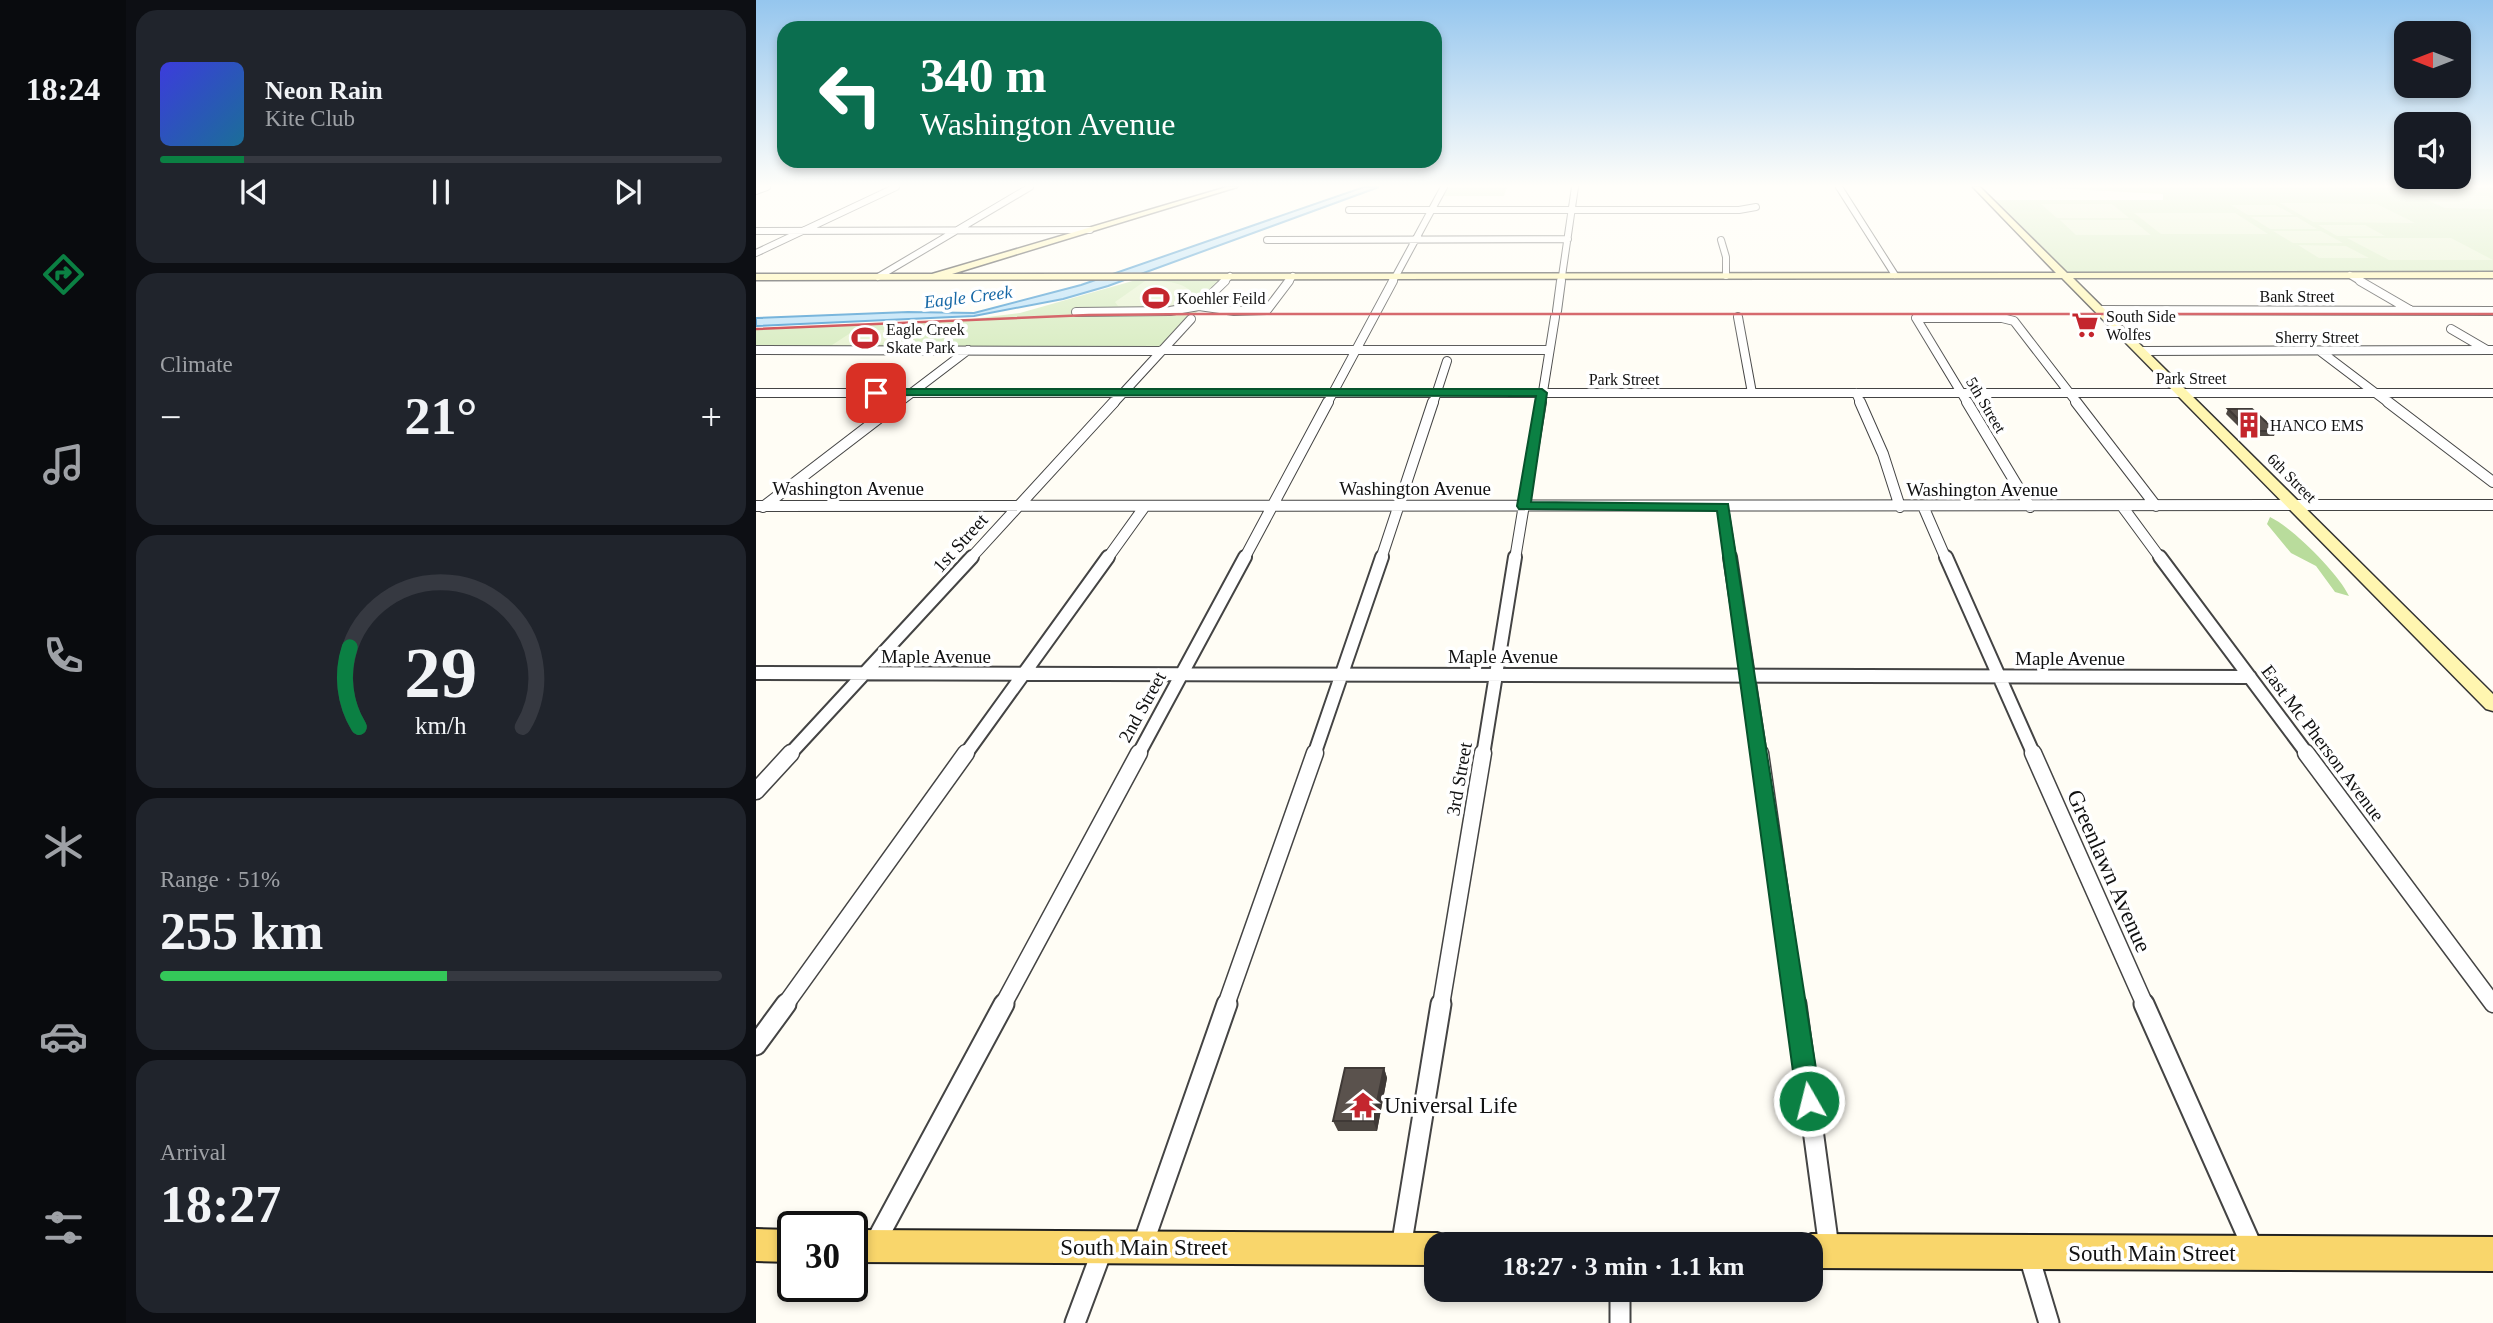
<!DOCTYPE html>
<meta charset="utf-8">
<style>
:root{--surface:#171b24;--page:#20242c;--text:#f1f3f6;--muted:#9ea1a6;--line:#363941;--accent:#0b8043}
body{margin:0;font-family:Georgia,serif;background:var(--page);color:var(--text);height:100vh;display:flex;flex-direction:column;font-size:26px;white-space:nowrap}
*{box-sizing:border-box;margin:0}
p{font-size:23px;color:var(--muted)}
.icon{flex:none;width:38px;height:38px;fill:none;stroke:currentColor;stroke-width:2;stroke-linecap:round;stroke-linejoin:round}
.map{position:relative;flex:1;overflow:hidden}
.side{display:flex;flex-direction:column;gap:10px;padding:10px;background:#0d0f14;width:630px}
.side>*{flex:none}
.hud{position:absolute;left:21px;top:21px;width:665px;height:147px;border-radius:21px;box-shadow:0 4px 10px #0003;background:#0b6e4f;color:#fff;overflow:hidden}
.needle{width:46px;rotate:270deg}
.tools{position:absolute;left:1638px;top:21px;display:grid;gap:14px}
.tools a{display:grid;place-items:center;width:77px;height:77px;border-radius:14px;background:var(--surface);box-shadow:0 4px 10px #0003;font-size:35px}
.speed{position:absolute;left:21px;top:1211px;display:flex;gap:14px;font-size:35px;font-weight:700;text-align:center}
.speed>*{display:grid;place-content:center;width:91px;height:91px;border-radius:50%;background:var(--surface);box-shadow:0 4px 10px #0003;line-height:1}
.speed .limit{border:4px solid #111;border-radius:10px;background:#fff;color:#111}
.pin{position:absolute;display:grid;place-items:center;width:60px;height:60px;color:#fff;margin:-30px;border-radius:14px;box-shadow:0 4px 10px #0006}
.me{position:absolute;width:77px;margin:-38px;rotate:352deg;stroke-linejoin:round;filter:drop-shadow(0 0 5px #0008)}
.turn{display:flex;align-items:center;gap:24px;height:147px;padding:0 28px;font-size:32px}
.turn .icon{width:91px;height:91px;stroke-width:2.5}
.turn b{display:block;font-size:49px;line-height:60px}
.big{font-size:52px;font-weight:700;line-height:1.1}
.side .widget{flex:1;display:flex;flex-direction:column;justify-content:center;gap:10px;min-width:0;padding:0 24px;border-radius:21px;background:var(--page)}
.side .dial{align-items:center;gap:0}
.dial svg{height:182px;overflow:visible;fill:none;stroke:var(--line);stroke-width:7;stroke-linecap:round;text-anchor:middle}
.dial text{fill:var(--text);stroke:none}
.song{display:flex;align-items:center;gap:21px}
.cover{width:84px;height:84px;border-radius:10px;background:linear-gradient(135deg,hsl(240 70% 55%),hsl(200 70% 35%))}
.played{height:7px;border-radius:4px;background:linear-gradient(90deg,var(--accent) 15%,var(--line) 15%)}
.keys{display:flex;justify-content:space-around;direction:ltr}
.heat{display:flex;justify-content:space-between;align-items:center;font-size:38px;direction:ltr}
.charge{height:10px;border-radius:5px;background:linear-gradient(90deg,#34c759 51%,var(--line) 0)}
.trip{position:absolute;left:668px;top:1232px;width:399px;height:70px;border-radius:21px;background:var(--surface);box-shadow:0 4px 10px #0003;font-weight:700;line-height:70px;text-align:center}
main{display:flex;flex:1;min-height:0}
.tab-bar{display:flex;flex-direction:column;width:126px;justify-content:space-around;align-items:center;background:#090b0e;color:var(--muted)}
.tab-bar .icon{width:49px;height:49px}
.tab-bar .selected{color:var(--accent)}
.tab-bar b{font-size:32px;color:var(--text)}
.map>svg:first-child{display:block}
.green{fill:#d5ebbd}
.forest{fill:#b9dc9c}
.pitch{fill:#e6f2cf}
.water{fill:#b9e0f7;stroke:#3f96cf;stroke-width:2}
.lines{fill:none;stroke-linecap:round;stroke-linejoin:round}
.street-far5-casing{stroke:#444;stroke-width:8}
.street-far4-casing{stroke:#444;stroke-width:10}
.street-far3-casing{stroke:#444;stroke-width:12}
.street-far2-casing{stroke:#444;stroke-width:16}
.street-far1-casing{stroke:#444;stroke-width:19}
.street-casing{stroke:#444;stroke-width:23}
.secondary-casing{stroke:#333;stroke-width:3}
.primary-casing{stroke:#222;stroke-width:4}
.street-far5{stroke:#fff;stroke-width:6}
.street-far4{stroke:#fff;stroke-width:8}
.street-far3{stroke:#fff;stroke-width:10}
.street-far2{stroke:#fff;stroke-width:12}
.street-far1{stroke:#fff;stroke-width:16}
.street{stroke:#fff;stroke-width:19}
.secondary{fill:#fff6b0;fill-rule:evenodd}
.primary{fill:#f9d66b;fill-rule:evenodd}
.rail{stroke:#c4262e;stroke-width:2.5}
.wall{fill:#4d4742}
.shaded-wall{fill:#3f3936}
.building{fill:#5a524d;stroke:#3f3936;stroke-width:2}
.route{fill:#0b8043;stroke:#07532c;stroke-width:2}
.labels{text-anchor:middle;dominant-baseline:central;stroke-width:7;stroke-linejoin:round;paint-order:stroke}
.far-street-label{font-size:16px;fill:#111;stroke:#fff}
.far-poi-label{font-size:16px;fill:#111;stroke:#fff;text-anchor:start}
.far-water-label{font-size:18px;font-style:italic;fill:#1768a6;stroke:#fff}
.street-label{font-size:19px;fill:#111;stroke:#fff}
.near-street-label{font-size:23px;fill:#111;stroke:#fff}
.near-poi-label{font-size:23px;fill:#111;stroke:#fff;text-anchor:start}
</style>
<main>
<nav class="tab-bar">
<b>18:24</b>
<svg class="icon selected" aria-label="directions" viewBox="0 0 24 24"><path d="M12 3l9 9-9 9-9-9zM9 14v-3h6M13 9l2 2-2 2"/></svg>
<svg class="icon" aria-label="music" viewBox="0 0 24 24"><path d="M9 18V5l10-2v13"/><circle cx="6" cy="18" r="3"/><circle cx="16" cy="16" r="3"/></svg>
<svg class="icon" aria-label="phone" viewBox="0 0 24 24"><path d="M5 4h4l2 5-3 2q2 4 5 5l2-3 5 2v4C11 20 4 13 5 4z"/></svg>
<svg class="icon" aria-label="climate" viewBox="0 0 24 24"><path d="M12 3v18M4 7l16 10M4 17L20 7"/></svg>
<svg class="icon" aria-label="car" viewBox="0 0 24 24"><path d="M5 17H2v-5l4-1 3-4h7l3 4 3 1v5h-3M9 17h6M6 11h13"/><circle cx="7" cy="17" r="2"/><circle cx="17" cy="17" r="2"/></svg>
<svg class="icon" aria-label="filters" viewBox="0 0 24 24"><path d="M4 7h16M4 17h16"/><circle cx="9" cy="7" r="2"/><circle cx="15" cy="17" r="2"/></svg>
</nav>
<section class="side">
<div class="widget">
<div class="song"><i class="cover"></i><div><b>Neon Rain</b><p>Kite Club</p></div></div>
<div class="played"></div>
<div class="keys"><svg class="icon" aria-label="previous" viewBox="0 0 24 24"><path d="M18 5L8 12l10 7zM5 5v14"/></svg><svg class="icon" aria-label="pause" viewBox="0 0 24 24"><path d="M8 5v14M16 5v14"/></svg><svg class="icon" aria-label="next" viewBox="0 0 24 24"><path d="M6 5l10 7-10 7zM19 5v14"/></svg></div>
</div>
<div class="widget"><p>Climate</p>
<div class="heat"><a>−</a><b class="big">21°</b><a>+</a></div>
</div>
<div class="widget dial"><svg viewBox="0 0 100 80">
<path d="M14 69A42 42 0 1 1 86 69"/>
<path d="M14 69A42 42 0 0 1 10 34" stroke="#0b8043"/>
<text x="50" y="56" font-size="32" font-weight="700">29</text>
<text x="50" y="72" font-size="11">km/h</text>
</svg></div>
<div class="widget"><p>Range · 51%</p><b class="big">255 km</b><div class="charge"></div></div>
<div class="widget"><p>Arrival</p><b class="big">18:27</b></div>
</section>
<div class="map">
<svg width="1737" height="1323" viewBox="0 0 1737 1323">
<rect width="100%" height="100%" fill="#fffdf5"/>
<path class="green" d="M 692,187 L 751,187 L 748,196 L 687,196 Z
M 1274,187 L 1737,187 L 1737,275 L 1310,275 L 1233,200 L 1407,200 L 1407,194 Z
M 385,276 L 474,276 L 405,351 L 0,350 L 0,329 L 199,321 L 264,313 L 380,280 Z"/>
<path class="forest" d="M 1514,517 C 1537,528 1582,573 1593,596 L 1579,592 L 1560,566 L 1535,553 L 1511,524 Z"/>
<path class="pitch" d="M 1662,196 L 1732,196 L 1737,199 L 1737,209 L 1689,208 Z
M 1524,203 L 1621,204 L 1659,223 L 1557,222 Z
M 1285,204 L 1356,204 L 1373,218 L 1301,218 Z
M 1475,205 L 1519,205 L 1538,215 L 1492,215 Z
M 1378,213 L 1479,213 L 1512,234 L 1405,234 Z
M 1495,217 L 1541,217 L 1561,229 L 1514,229 Z
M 1304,220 L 1376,220 L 1395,235 L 1320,235 Z
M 1562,225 L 1609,225 L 1629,236 L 1581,236 Z
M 1517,231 L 1565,231 L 1587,243 L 1537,243 Z
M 1591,238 L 1695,238 L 1737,260 L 1633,260 Z
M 1542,245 L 1590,246 L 1613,258 L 1563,258 Z
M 389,281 C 404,281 427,280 437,294 L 434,301 L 424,309 L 362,306 L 359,302 Z
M 99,330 L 145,330 L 121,347 L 73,347 Z"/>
<path class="water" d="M 608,187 L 623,187 L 352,286 L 307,299 L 218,316 L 0,326 L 0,318 L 152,312 L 218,313 L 325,285 Z"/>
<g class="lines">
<g class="street-far5-casing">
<path id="street-far5" d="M 1083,187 L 1139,275
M 0,191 L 11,187
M 593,210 L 983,210 L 1000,207
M 0,231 L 334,230
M 511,240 L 812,239
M 965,240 L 970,257 L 970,276
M 0,253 L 140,187
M 1594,275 L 1607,283
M 122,277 L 274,187
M 467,283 L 474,276
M 532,283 L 537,276
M 636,283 L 688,187
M 805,283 L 819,187"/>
</g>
<g class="street-far4-casing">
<path id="street-far4" d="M 1604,281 L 1654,310
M 443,306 L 469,281
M 1346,310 L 1737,311
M 801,311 L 805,281
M 320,312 L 414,311 L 443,306 L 478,311 L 511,310 L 533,281
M 982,317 L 996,393
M 1695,329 L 1731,350
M 0,350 L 405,351
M 406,350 L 793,350
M 1386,351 L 1737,350
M 1564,351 L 1634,404
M 0,393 L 1737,393
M 1100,393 L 1105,404
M 141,404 L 212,350
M 357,404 L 435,319
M 571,404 L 637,281
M 677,404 L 691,361
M 785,404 L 799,317
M 1212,404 L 1160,318 L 1246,318 L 1258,321 L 1322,404"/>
</g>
<g class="street-far3-casing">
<path id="street-far3" d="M 1104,402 L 1127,454 L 1144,507
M 1211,402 L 1274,507
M 1320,402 L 1400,506
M 1632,402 L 1737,482
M 0,506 L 1737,505
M 1167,506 L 1190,559
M 1366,506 L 1405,559
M 7,507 L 144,402
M 967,507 L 975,559
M 214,559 L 358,402
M 351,559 L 389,506
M 488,559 L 572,402
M 625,559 L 677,402
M 759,559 L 785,402"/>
</g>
<g class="street-far2-casing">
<path id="street-far2" d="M 974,557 L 1004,755
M 1190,557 L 1278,755
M 1404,557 L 1552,755
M 0,673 L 1494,677
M 33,755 L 216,557
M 209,755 L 352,557
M 382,755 L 489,557
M 558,755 L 626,557
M 727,755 L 759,557"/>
</g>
<g class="street-far1-casing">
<path id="street-far1" d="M 1004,753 L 1040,1005
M 1277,753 L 1389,1005
M 1550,753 L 1737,1004
M 0,791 L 35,753
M 29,1005 L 210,753
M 247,1005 L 383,753
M 470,1005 L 559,753
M 685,1005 L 727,753"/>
</g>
<g class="street-casing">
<path id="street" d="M 1040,1004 L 1073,1248
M 1388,1004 L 1498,1251
M 0,1045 L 30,1004
M 119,1243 L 248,1004
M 386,1247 L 471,1004
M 645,1248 L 685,1004
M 1272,1253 L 1293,1323
M 864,1290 L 864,1323
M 319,1323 L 347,1248"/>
</g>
<g class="secondary-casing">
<path id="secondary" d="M 471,187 L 481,187 L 196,274 L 1300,273 L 1217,187 L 1224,187 L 1311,273 L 1737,272 L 1737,278 L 1317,278 L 1737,694 L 1737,711 L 1730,709 L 1306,278 L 0,280 L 0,274 L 176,274 Z"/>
</g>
<g class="primary-casing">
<path id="primary" d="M 0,1229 L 37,1230 L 37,1262 L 0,1261 Z
M 96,1230 L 681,1233 L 693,1237 L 696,1244 L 681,1244 L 681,1265 L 96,1262 Z
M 1055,1234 L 1737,1237 L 1737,1271 L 1055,1268 L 1055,1244 L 1041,1244 L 1043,1239 Z"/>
</g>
<use href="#street-far5" class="street-far5"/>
<use href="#street-far4" class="street-far4"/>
<use href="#street-far3" class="street-far3"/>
<use href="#street-far2" class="street-far2"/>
<use href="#street-far1" class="street-far1"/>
<use href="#street" class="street"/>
<use href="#secondary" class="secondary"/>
<use href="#primary" class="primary"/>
<path class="rail" d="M 0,329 L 333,315 L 439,314 L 1737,314"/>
</g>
<path class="wall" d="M 1472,409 L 1520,431 L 1518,436 L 1492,436 L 1470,414 Z
M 628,1068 L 631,1078 L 621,1131 L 582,1131 L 577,1121 Z"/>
<path class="shaded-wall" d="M 628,1068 L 631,1078 L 621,1131 L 617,1121 Z"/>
<path class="building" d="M 1472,409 L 1496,409 L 1520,431 L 1494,431 Z
M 589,1068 L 628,1068 L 617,1121 L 577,1121 Z"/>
<linearGradient id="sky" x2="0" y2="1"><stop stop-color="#95c6ee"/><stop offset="0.5" stop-color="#fffefa"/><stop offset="1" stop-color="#fffefa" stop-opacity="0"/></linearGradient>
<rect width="1737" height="372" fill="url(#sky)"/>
<path class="route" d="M 120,389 L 786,389 L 791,393 L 775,502 L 972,504 L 1065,1101 L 1062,1110 L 1053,1113 L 1045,1110 L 1041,1101 L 961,511 L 763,509 L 761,506 L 780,396 L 116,395 L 116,390 Z"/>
<defs>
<g id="stadium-bare" transform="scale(2.1)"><path d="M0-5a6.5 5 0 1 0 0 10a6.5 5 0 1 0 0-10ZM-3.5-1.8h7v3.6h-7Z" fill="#c4262e" stroke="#fff" stroke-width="2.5" paint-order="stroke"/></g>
<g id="supermarket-bare" transform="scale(2.1)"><path d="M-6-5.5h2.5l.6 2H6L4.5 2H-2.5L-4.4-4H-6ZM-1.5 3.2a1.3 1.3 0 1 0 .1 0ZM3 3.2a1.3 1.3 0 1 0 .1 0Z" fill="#c4262e" stroke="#fff" stroke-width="2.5" paint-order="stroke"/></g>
<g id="building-bare" transform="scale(2.1)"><path d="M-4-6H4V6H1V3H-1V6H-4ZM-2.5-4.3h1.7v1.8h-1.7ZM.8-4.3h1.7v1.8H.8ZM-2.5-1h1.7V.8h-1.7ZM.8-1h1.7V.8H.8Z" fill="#c4262e" stroke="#fff" stroke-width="2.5" paint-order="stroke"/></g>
<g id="temple-bare" transform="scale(2.1)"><path d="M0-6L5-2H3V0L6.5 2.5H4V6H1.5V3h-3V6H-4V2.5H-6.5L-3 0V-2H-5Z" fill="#c4262e" stroke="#fff" stroke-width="2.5" paint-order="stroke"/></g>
</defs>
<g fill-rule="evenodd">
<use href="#stadium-bare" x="400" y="298"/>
<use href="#supermarket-bare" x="1329" y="325"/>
<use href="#stadium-bare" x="109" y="338"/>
<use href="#building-bare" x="1493" y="425"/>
<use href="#temple-bare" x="607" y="1105"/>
</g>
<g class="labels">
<g class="far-street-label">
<text x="1541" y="296">Bank Street</text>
<text x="1561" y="337">Sherry Street</text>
<text x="1435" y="378">Park Street</text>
<text x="868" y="379">Park Street</text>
<text transform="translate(1230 405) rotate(59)">5th Street</text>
<text transform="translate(1536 478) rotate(45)">6th Street</text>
</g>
<g class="far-poi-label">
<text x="421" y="298">Koehler Feild</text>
<text x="1350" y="316">South Side<tspan x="1350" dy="18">Wolfes</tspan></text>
<text x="130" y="329">Eagle Creek<tspan x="130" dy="18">Skate Park</tspan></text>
<text x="1514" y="425">HANCO EMS</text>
</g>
<g class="far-water-label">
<text transform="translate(212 297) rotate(-7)">Eagle Creek</text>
</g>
<g class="street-label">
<text x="92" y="488">Washington Avenue</text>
<text x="659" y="488">Washington Avenue</text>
<text x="1226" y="489">Washington Avenue</text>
<text transform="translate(204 543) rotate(-48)">1st Street</text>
<text x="180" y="656">Maple Avenue</text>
<text x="747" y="656">Maple Avenue</text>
<text x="1314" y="658">Maple Avenue</text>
<text transform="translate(386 707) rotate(-61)">2nd Street</text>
<text transform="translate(1567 743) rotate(53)">East Mc Pherson Avenue</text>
<text transform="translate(703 779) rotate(-80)">3rd Street</text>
</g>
<g class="near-street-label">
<text transform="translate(1353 871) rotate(66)">Greenlawn Avenue</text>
<text x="388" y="1247">South Main Street</text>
<text x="1396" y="1253">South Main Street</text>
</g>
<g class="near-poi-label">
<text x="628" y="1105">Universal Life</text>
</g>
</g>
</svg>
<div class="tools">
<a><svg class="needle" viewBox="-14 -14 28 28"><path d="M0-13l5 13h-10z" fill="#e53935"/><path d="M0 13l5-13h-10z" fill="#9ea1a6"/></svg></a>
<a><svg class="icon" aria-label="sound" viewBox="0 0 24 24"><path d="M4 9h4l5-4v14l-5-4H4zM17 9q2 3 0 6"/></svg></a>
</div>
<div class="speed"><div class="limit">30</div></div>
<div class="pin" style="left:120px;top:393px;background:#d93025"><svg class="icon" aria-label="arrive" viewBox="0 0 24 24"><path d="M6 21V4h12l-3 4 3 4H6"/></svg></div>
<svg class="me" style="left:1053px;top:1101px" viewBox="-20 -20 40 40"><circle r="17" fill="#0b8043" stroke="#fff" stroke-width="3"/><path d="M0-11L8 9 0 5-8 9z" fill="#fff"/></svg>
<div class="trip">18:27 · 3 min · 1.1 km</div>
<div class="hud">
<div class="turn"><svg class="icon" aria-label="left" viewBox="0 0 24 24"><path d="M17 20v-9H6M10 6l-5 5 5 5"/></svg><div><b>340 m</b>Washington Avenue</div></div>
</div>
</div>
</main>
